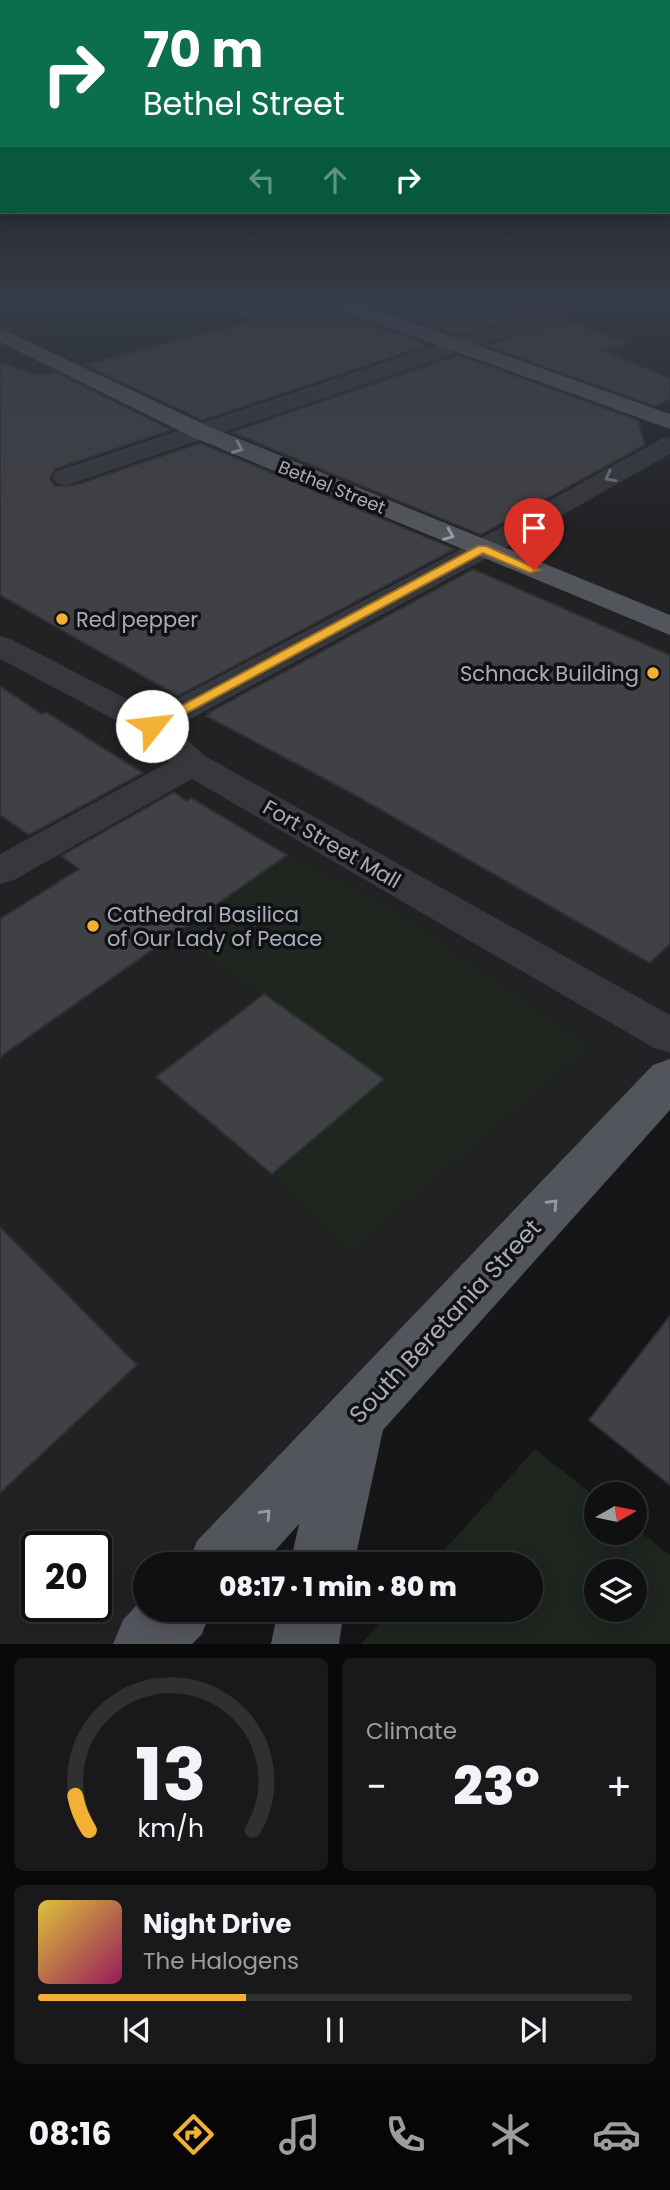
<!DOCTYPE html>
<meta charset="utf-8">
<style>
:root{--surface:#101012;--page:#19191b;--text:#f1f3f6;--muted:#9c9d9f;--line:#303032;--accent:#f2b134}
body{margin:0;font-family:Poppins,sans-serif;background:var(--page);color:var(--text);height:100vh;display:flex;flex-direction:column;font-size:26px;white-space:nowrap}
*{box-sizing:border-box;margin:0}
p{font-size:23px;color:var(--muted)}
.icon{flex:none;width:38px;height:38px;fill:none;stroke:currentColor;stroke-width:2;stroke-linecap:round;stroke-linejoin:round}
.map{position:relative;height:1644px;overflow:hidden}
.sheet{display:flex;flex-direction:column;gap:14px;padding:14px;background:#09090a;flex:1}
.sheet>*{flex:none}
.banner{position:absolute;left:0px;top:0px;width:670px;height:214px;box-shadow:0 4px 18px #0003,0 0 0 2px var(--line);background:#0b6e4f;color:#fff;overflow:hidden}
.needle{width:46px;rotate:81deg}
.tools{position:absolute;left:584px;top:1482px;display:grid;gap:14px}
.tools a{display:grid;place-items:center;width:63px;height:63px;border-radius:50%;background:var(--surface);box-shadow:0 4px 18px #0003,0 0 0 2px var(--line);font-size:35px}
.speed{position:absolute;left:21px;top:1531px;display:flex;gap:14px;font-size:35px;font-weight:700;text-align:center}
.speed>*{display:grid;place-content:center;width:91px;height:91px;border-radius:50%;background:var(--surface);box-shadow:0 4px 18px #0003,0 0 0 2px var(--line);line-height:1}
.speed .limit{border:4px solid #111;border-radius:10px;background:#fff;color:#111}
.pin{position:absolute;display:grid;place-items:center;width:60px;height:60px;color:#fff;margin:-72px -30px;border-radius:50% 50% 50% 0;rotate:-45deg;box-shadow:0 0 7px #0007}
.pin .icon{rotate:45deg}
.me{position:absolute;width:77px;margin:-38px;rotate:61deg;stroke-linejoin:round;filter:drop-shadow(0 0 5px #0008)}
.turn{display:flex;align-items:center;gap:24px;height:147px;padding:0 28px;font-size:32px}
.turn .icon{width:91px;height:91px;stroke-width:2.5}
.turn b{display:block;font-size:49px;line-height:60px}
.lanes{display:flex;align-items:center;height:66px;padding:0 28px;background:#0003;justify-content:center;gap:35px;direction:ltr}
.lanes .off{opacity:.35}
.big{font-size:52px;font-weight:800;line-height:1.1}
.sheet .widget{flex:1;display:flex;flex-direction:column;justify-content:center;gap:10px;min-width:0;padding:0 24px;border-radius:10px;background:var(--page)}
.sheet .dial{align-items:center;gap:0}
.dial svg{height:182px;overflow:visible;fill:none;stroke:var(--line);stroke-width:7;stroke-linecap:round;text-anchor:middle}
.dial text{fill:var(--text);stroke:none}
.song{display:flex;align-items:center;gap:21px}
.cover{width:84px;height:84px;border-radius:10px;background:linear-gradient(135deg,hsl(50 70% 55%),hsl(330 70% 35%))}
.played{height:7px;border-radius:4px;background:linear-gradient(90deg,var(--accent) 35%,var(--line) 35%)}
.keys{display:flex;justify-content:space-around;direction:ltr}
.heat{display:flex;justify-content:space-between;align-items:center;font-size:38px;direction:ltr}
.sheet .tiles{flex:1;display:grid;gap:14px;grid-template-columns:1fr 1fr}
.widget:last-child{grid-column:span 2}
.trip{position:absolute;left:133px;top:1552px;width:410px;height:70px;border-radius:35px;background:var(--surface);box-shadow:0 4px 18px #0003,0 0 0 2px var(--line);font-weight:800;line-height:70px;text-align:center}
.tab-bar{display:flex;height:112px;justify-content:space-around;align-items:center;background:#060607;color:var(--muted)}
.tab-bar .icon{width:49px;height:49px}
.tab-bar .current{color:var(--accent)}
.tab-bar b{font-size:32px;color:var(--text)}
.map>svg:first-child{display:block}
.built{fill:#222225;fill-rule:evenodd}
.green{fill:#1e261f;fill-rule:evenodd}
.building{fill:#404145;stroke:#303034;stroke-width:2}
.lines{fill:none;stroke-linecap:round;stroke-linejoin:round}
.path{stroke:#3d3f44;stroke-width:4.5;stroke-dasharray:3.5 5;stroke-linecap:butt}
.minor{fill:#37383d;fill-rule:evenodd}
.major{fill:#53555c;fill-rule:evenodd}
.oneway{stroke:#979ba6}
.oneway2{stroke:#757881}
.route{fill:#f2b134;stroke:#9d7322;stroke-width:2}
.poi-dot{fill:#f2b134;stroke:#111113;stroke-width:2.5}
.labels{text-anchor:middle;dominant-baseline:central;stroke-width:7;stroke-linejoin:round;paint-order:stroke}
.far-street-label{font-size:18px;fill:#a8adb8;stroke:#111113}
.poi-label{font-size:21px;fill:#a8adb8;stroke:#111113;text-anchor:start}
.street-label{font-size:21px;fill:#a8adb8;stroke:#111113}
.near-street-label{font-size:24px;fill:#a8adb8;stroke:#111113}
</style>
<div class="map">
<svg width="670" height="1644" viewBox="0 0 670 1644">
<rect width="100%" height="100%" fill="#161618"/>
<path class="built" d="M 0,299 L 670,299 L 670,1077 L 220,1564 L 145,1564 L 146,1644 L 0,1644 ZM 37,1547 L 96,1547 L 96,1606 L 37,1606 Z"/>
<path class="green" d="M 82,299 L 202,299 L 255,320 L 161,348 L 156,346 L 96,361 L 5,319 Z
M 637,299 L 670,299 L 670,322 L 617,306 Z
M 287,855 L 346,883 L 401,915 L 590,1046 L 348,1252 L 272,1174 L 384,1079 L 175,934 Z
M 535,1449 L 597,1498 L 597,1533 L 635,1533 L 635,1528 L 670,1555 L 670,1644 L 361,1644 L 392,1610 L 530,1610 L 530,1564 L 432,1564 ZM 597,1572 L 635,1572 L 635,1610 L 597,1610 Z"/>
<path class="building" d="M 211,299 L 316,299 L 320,305 L 429,345 L 202,420 L 84,365 L 256,320 L 211,303 Z
M 355,299 L 506,299 L 536,310 L 457,335 Z
M 563,319 L 629,343 L 604,351 L 670,378 L 670,399 L 654,406 L 486,346 Z
M 458,355 L 638,420 L 645,445 L 481,535 L 231,432 Z
M 0,362 L 40,376 L 55,372 L 172,430 L 55,469 L 50,478 L 55,486 L 75,485 L 200,443 L 455,549 L 178,696 L 0,595 Z
M 473,569 L 670,655 L 670,944 L 650,963 L 344,789 L 206,716 L 210,714 L 208,713 Z
M 0,686 L 42,714 L 46,712 L 143,773 L 29,835 L 0,815 Z
M 174,792 L 187,801 L 191,798 L 287,855 L 0,1057 L 0,919 L 79,869 L 61,856 Z
M 264,994 L 384,1079 L 272,1174 L 156,1077 Z
M 0,1227 L 137,1365 L 0,1493 Z
M 670,1316 L 670,1485 L 589,1420 Z"/>
<g class="lines">
<path class="path" d="M 372,655 L 670,794"/>
<path class="minor" d="M 11,299 L 46,299 L 43,303 L 0,314 L 0,302 Z
M 576,299 L 606,299 L 603,303 L 74,483 L 65,485 L 56,483 L 52,477 L 56,471 Z
M 670,437 L 670,454 L 492,555 L 174,728 L 205,756 L 670,1015 L 670,1053 L 654,1048 L 192,779 L 14,880 L 0,884 L 0,854 L 169,762 L 140,733 L 0,659 L 0,636 L 11,639 L 152,712 L 472,543 L 661,439 Z"/>
<path class="major" d="M 318,299 L 347,299 L 670,414 L 670,429 L 321,303 Z
M 0,328 L 208,426 L 670,615 L 670,635 L 190,436 L 0,342 Z
M 670,1059 L 670,1110 L 383,1430 L 354,1564 L 290,1564 L 299,1524 L 263,1564 L 188,1564 L 197,1541 L 653,1065 Z
M 145,1596 L 145,1610 L 211,1610 L 202,1634 L 192,1644 L 113,1644 L 123,1620 Z
M 278,1610 L 344,1610 L 339,1644 L 271,1644 Z"/>
</g>
<defs><path id="oneway-chevron" d="M-2-3.5L2.5 0L-2 3.5" fill="none" stroke-width="1.6" stroke-linecap="round" stroke-linejoin="round" transform="scale(1.75)"/></defs>
<g class="oneway">
<use href="#oneway-chevron" transform="translate(238 448) rotate(22)"/>
<use href="#oneway-chevron" transform="translate(449 535) rotate(22)"/>
<use href="#oneway-chevron" transform="translate(553 1204) rotate(-47)"/>
<use href="#oneway-chevron" transform="translate(266 1514) rotate(-47)"/>
</g>
<use class="oneway2" href="#oneway-chevron" transform="translate(610 477) rotate(151)"/>
<linearGradient id="sky" x2="0" y2="1"><stop stop-color="#0c0c0d"/><stop offset="0.57" stop-color="#363c48"/><stop offset="1" stop-color="#363c48" stop-opacity="0"/></linearGradient>
<rect width="670" height="529" fill="url(#sky)"/>
<path class="route" d="M 478,546 L 486,546 L 540,570 L 530,573 L 483,553 L 157,729 L 146,729 L 144,726 Z"/>
<g class="poi-dot">
<circle cx="62" cy="619" r="7"/>
<circle cx="653" cy="673" r="7"/>
<circle cx="93" cy="926" r="7"/>
</g>
<g class="labels">
<g class="far-street-label">
<text transform="translate(332 487) rotate(22)">Bethel Street</text>
</g>
<g class="poi-label">
<text x="76" y="619">Red pepper</text>
<text x="639" y="673" text-anchor="end">Schnack Building</text>
<text x="107" y="914">Cathedral Basilica<tspan x="107" dy="24">of Our Lady of Peace</tspan></text>
</g>
<g class="street-label">
<text transform="translate(332 844) rotate(30)">Fort Street Mall</text>
</g>
<g class="near-street-label">
<text transform="translate(445 1321) rotate(-47)">South Beretania Street</text>
</g>
</g>
</svg>
<div class="tools">
<a><svg class="needle" viewBox="-14 -14 28 28"><path d="M0-13l5 13h-10z" fill="#e53935"/><path d="M0 13l5-13h-10z" fill="#9c9d9f"/></svg></a>
<a><svg class="icon" aria-label="layers" viewBox="0 0 24 24"><path d="M12 4l9 5-9 5-9-5zM3 14l9 5 9-5"/></svg></a>
</div>
<div class="speed"><div class="limit">20</div></div>
<div class="pin" style="left:534px;top:570px;background:#d93025"><svg class="icon" aria-label="arrive" viewBox="0 0 24 24"><path d="M6 21V4h12l-3 4 3 4H6"/></svg></div>
<svg class="me" style="left:152px;top:726px" viewBox="-20 -20 40 40"><circle r="19" fill="#fff"/><path d="M0-13L10 11 0 6-10 11z" fill="#f2b134"/></svg>
<div class="trip">08:17 · 1 min · 80 m</div>
<div class="banner">
<div class="turn"><svg class="icon" aria-label="right" viewBox="0 0 24 24"><path d="M7 20v-9h11M14 6l5 5-5 5"/></svg><div><b>70 m</b>Bethel Street</div></div>
<div class="lanes"><svg class="icon off" aria-label="left" viewBox="0 0 24 24"><path d="M17 20v-9H6M10 6l-5 5 5 5"/></svg><svg class="icon off" aria-label="ahead" viewBox="0 0 24 24"><path d="M12 20V5M6 11l6-6 6 6"/></svg><svg class="icon" aria-label="right" viewBox="0 0 24 24"><path d="M7 20v-9h11M14 6l5 5-5 5"/></svg></div>
</div>
</div>
<section class="sheet">
<div class="tiles">
<div class="widget dial"><svg viewBox="0 0 100 80">
<path d="M14 69A42 42 0 1 1 86 69"/>
<path d="M14 69A42 42 0 0 1 8 54" stroke="#f2b134"/>
<text x="50" y="56" font-size="32" font-weight="700">13</text>
<text x="50" y="72" font-size="11">km/h</text>
</svg></div>
<div class="widget"><p>Climate</p>
<div class="heat"><a>−</a><b class="big">23°</b><a>+</a></div>
</div>
<div class="widget">
<div class="song"><i class="cover"></i><div><b>Night Drive</b><p>The Halogens</p></div></div>
<div class="played"></div>
<div class="keys"><svg class="icon" aria-label="previous" viewBox="0 0 24 24"><path d="M18 5L8 12l10 7zM5 5v14"/></svg><svg class="icon" aria-label="pause" viewBox="0 0 24 24"><path d="M8 5v14M16 5v14"/></svg><svg class="icon" aria-label="next" viewBox="0 0 24 24"><path d="M6 5l10 7-10 7zM19 5v14"/></svg></div>
</div>
</div>
</section>
<nav class="tab-bar">
<b>08:16</b>
<svg class="icon current" aria-label="directions" viewBox="0 0 24 24"><path d="M12 3l9 9-9 9-9-9zM9 14v-3h6M13 9l2 2-2 2"/></svg>
<svg class="icon" aria-label="music" viewBox="0 0 24 24"><path d="M9 18V5l10-2v13"/><circle cx="6" cy="18" r="3"/><circle cx="16" cy="16" r="3"/></svg>
<svg class="icon" aria-label="phone" viewBox="0 0 24 24"><path d="M5 4h4l2 5-3 2q2 4 5 5l2-3 5 2v4C11 20 4 13 5 4z"/></svg>
<svg class="icon" aria-label="climate" viewBox="0 0 24 24"><path d="M12 3v18M4 7l16 10M4 17L20 7"/></svg>
<svg class="icon" aria-label="car" viewBox="0 0 24 24"><path d="M5 17H2v-5l4-1 3-4h7l3 4 3 1v5h-3M9 17h6M6 11h13"/><circle cx="7" cy="17" r="2"/><circle cx="17" cy="17" r="2"/></svg>
</nav>
